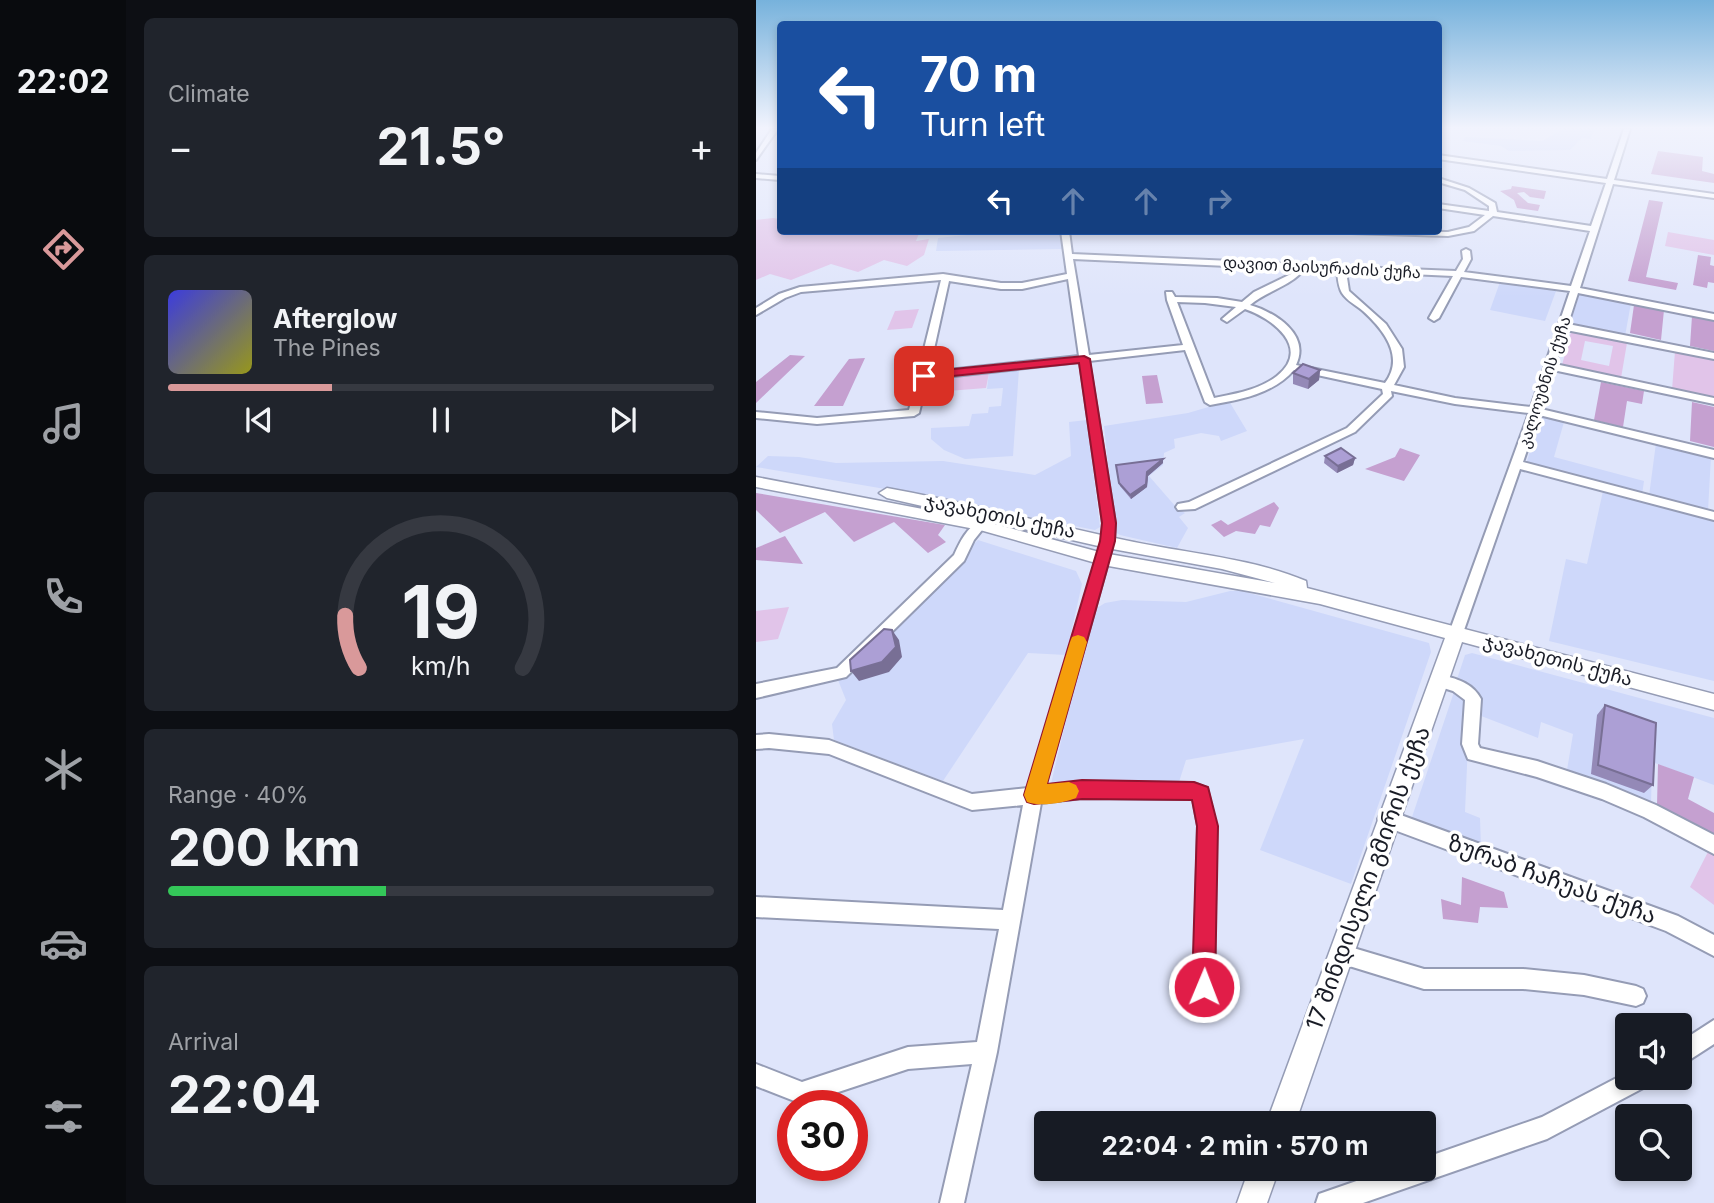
<!DOCTYPE html>
<meta charset="utf-8">
<style>
:root{--surface:#171b24;--page:#20242c;--text:#f1f3f6;--muted:#9ea1a6;--line:#363941;--accent:#d9999a}
body{margin:0;font-family:Inter,"Noto Sans Georgian",sans-serif;background:var(--page);color:var(--text);height:100vh;display:flex;flex-direction:column;font-size:26px;white-space:nowrap}
*{box-sizing:border-box;margin:0}
p{font-size:23px;color:var(--muted)}
.icon{flex:none;width:38px;height:38px;fill:none;stroke:currentColor;stroke-width:2;stroke-linecap:round;stroke-linejoin:round}
.map{position:relative;flex:1;overflow:hidden}
.side{display:flex;flex-direction:column;gap:18px;padding:18px;background:#0d0f14;width:630px}
.side>*{flex:none}
.hud{position:absolute;left:21px;top:21px;width:665px;height:214px;border-radius:7px;box-shadow:0 4px 10px #0003;background:#1a4fa0;color:#fff;overflow:hidden}
.tools{position:absolute;left:859px;top:1013px;display:grid;gap:14px}
.tools a{display:grid;place-items:center;width:77px;height:77px;border-radius:7px;background:var(--surface);box-shadow:0 4px 10px #0003;font-size:35px}
.speed{position:absolute;left:21px;top:1090px;display:flex;gap:14px;font-size:35px;font-weight:700;text-align:center}
.speed>*{display:grid;place-content:center;width:91px;height:91px;border-radius:50%;background:var(--surface);box-shadow:0 4px 10px #0003;line-height:1}
.speed .limit{border:10px solid #d22;background:#fff;color:#111}
.pin{position:absolute;display:grid;place-items:center;width:60px;height:60px;color:#fff;margin:-30px;border-radius:14px;box-shadow:0 4px 10px #0006}
.me{position:absolute;width:77px;margin:-38px;rotate:1deg;stroke-linejoin:round;filter:drop-shadow(0 0 5px #0008)}
.turn{display:flex;align-items:center;gap:24px;height:147px;padding:0 28px;font-size:32px}
.turn .icon{width:91px;height:91px;stroke-width:2.5}
.turn b{display:block;font-size:49px;line-height:60px}
.lanes{display:flex;align-items:center;height:66px;padding:0 28px;background:#0003;justify-content:center;gap:35px;direction:ltr}
.lanes .off{opacity:.35}
.big{font-size:52px;font-weight:700;line-height:1.1}
.side .card{flex:1;display:flex;flex-direction:column;justify-content:center;gap:10px;min-width:0;padding:0 24px;border-radius:10px;background:var(--page)}
.side .dial{align-items:center;gap:0}
.dial svg{height:182px;overflow:visible;fill:none;stroke:var(--line);stroke-width:7;stroke-linecap:round;text-anchor:middle}
.dial text{fill:var(--text);stroke:none}
.song{display:flex;align-items:center;gap:21px}
.cover{width:84px;height:84px;border-radius:10px;background:linear-gradient(135deg,hsl(240 70% 55%),hsl(60 70% 35%))}
.played{height:7px;border-radius:4px;background:linear-gradient(90deg,var(--accent) 30%,var(--line) 30%)}
.keys{display:flex;justify-content:space-around;direction:ltr}
.heat{display:flex;justify-content:space-between;align-items:center;font-size:38px;direction:ltr}
.charge{height:10px;border-radius:5px;background:linear-gradient(90deg,#34c759 40%,var(--line) 0)}
.trip{position:absolute;left:278px;top:1111px;width:402px;height:70px;border-radius:7px;background:var(--surface);box-shadow:0 4px 10px #0003;font-weight:700;line-height:70px;text-align:center}
main{display:flex;flex:1;min-height:0}
.dock{display:flex;flex-direction:column;width:126px;justify-content:space-around;align-items:center;background:#090b0e;color:var(--muted)}
.dock .icon{width:49px;height:49px}
.dock .current{color:var(--accent)}
.dock b{font-size:32px;color:var(--text)}
.map>svg:first-child{display:block}
.built{fill:#ced8fa}
.green{fill:#e1c4e9;fill-rule:evenodd}
.forest{fill:#c5a0d0}
.lines{fill:none;stroke-linecap:round;stroke-linejoin:round}
.minor-casing{stroke:#959cb5;stroke-width:4}
.major-casing{stroke:#959cb5;stroke-width:3}
.minor{fill:#fff;fill-rule:evenodd}
.major{fill:#fff;fill-rule:evenodd}
.wall{fill:#9489b7}
.shaded-wall{fill:#786f95}
.building{fill:#ac9fd5;stroke:#786f95;stroke-width:2}
.route{fill:#e11d48;stroke:#92132f;stroke-width:2}
.slow{fill:#f59e0b}
.labels{text-anchor:middle;dominant-baseline:central;stroke-width:7;stroke-linejoin:round;paint-order:stroke}
.far-street-label{font-size:16px;fill:#191c26;stroke:#fff}
.street-label{font-size:19px;fill:#191c26;stroke:#fff}
.near-street-label{font-size:23px;fill:#191c26;stroke:#fff}
</style>
<main>
<nav class="dock">
<b>22:02</b>
<svg class="icon current" aria-label="directions" viewBox="0 0 24 24"><path d="M12 3l9 9-9 9-9-9zM9 14v-3h6M13 9l2 2-2 2"/></svg>
<svg class="icon" aria-label="music" viewBox="0 0 24 24"><path d="M9 18V5l10-2v13"/><circle cx="6" cy="18" r="3"/><circle cx="16" cy="16" r="3"/></svg>
<svg class="icon" aria-label="phone" viewBox="0 0 24 24"><path d="M5 4h4l2 5-3 2q2 4 5 5l2-3 5 2v4C11 20 4 13 5 4z"/></svg>
<svg class="icon" aria-label="climate" viewBox="0 0 24 24"><path d="M12 3v18M4 7l16 10M4 17L20 7"/></svg>
<svg class="icon" aria-label="car" viewBox="0 0 24 24"><path d="M5 17H2v-5l4-1 3-4h7l3 4 3 1v5h-3M9 17h6M6 11h13"/><circle cx="7" cy="17" r="2"/><circle cx="17" cy="17" r="2"/></svg>
<svg class="icon" aria-label="filters" viewBox="0 0 24 24"><path d="M4 7h16M4 17h16"/><circle cx="9" cy="7" r="2"/><circle cx="15" cy="17" r="2"/></svg>
</nav>
<section class="side">
<div class="card"><p>Climate</p>
<div class="heat"><a>−</a><b class="big">21.5°</b><a>+</a></div>
</div>
<div class="card">
<div class="song"><i class="cover"></i><div><b>Afterglow</b><p>The Pines</p></div></div>
<div class="played"></div>
<div class="keys"><svg class="icon" aria-label="previous" viewBox="0 0 24 24"><path d="M18 5L8 12l10 7zM5 5v14"/></svg><svg class="icon" aria-label="pause" viewBox="0 0 24 24"><path d="M8 5v14M16 5v14"/></svg><svg class="icon" aria-label="next" viewBox="0 0 24 24"><path d="M6 5l10 7-10 7zM19 5v14"/></svg></div>
</div>
<div class="card dial"><svg viewBox="0 0 100 80">
<path d="M14 69A42 42 0 1 1 86 69"/>
<path d="M14 69A42 42 0 0 1 8 46" stroke="#d9999a"/>
<text x="50" y="56" font-size="32" font-weight="700">19</text>
<text x="50" y="72" font-size="11">km/h</text>
</svg></div>
<div class="card"><p>Range · 40%</p><b class="big">200 km</b><div class="charge"></div></div>
<div class="card"><p>Arrival</p><b class="big">22:04</b></div>
</section>
<div class="map">
<svg width="958" height="1203" viewBox="0 0 958 1203">
<rect width="100%" height="100%" fill="#dfe5fb"/>
<path class="built" d="M 807,129 L 839,129 L 834,139 L 826,138 L 814,150 L 753,151 L 745,146 L 707,141 L 709,137 L 713,137 L 786,141 Z
M 249,231 L 303,231 L 307,249 L 180,251 L 182,238 Z
M 744,282 L 800,291 L 789,321 L 734,310 Z
M 824,293 L 875,303 L 869,336 L 814,324 Z
M 263,369 L 257,456 L 209,459 L 188,450 L 175,439 L 175,428 L 213,426 L 216,414 L 232,413 L 233,407 L 245,406 L 247,388 L 231,389 L 233,372 Z
M 473,401 L 491,431 L 465,441 L 463,436 L 445,433 L 418,439 L 419,448 L 408,453 L 407,465 L 393,476 L 420,507 L 429,513 L 423,517 L 432,528 L 421,548 L 364,535 L 359,532 L 348,426 L 432,413 Z
M 787,417 L 808,422 L 798,457 L 888,481 L 886,495 L 775,465 L 771,461 L 784,418 Z
M 331,420 L 344,527 L 339,530 L 141,491 L 0,467 L 12,456 L 43,457 L 80,463 L 187,461 L 279,475 L 315,456 L 313,422 Z
M 900,443 L 955,456 L 952,511 L 893,496 Z
M 847,491 L 958,519 L 958,681 L 793,641 L 810,559 L 831,564 Z
M 222,540 L 320,571 L 326,584 L 310,655 L 272,653 L 187,781 L 78,740 L 76,724 L 90,700 L 82,680 Z
M 474,591 L 486,591 L 673,643 L 675,652 L 595,884 L 504,850 L 548,739 L 430,760 L 423,782 L 318,785 L 294,788 L 332,627 L 341,608 L 349,603 L 366,600 L 430,602 Z
M 716,653 L 958,718 L 958,785 L 896,762 L 895,806 L 810,776 L 817,734 L 785,722 L 782,738 L 720,714 L 700,682 L 709,655 Z
M 698,692 L 714,698 L 709,812 L 724,818 L 725,848 L 654,823 Z"/>
<path class="green" d="M 17,218 L 24,219 L 24,231 L 164,231 L 160,241 L 173,239 L 168,255 L 151,266 L 128,260 L 102,272 L 75,264 L 35,280 L 14,274 L 0,280 L 0,220 Z
M 912,232 L 958,240 L 958,255 L 909,246 Z
M 163,309 L 156,328 L 131,330 L 139,311 Z
M 815,332 L 871,343 L 865,378 L 806,365 ZM 829,341 L 857,346 L 853,366 L 825,360 Z
M 919,351 L 958,359 L 958,399 L 916,390 Z
M 233,373 L 230,388 L 192,391 L 195,378 Z
M 33,607 L 22,639 L 0,642 L 0,611 Z
M 953,850 L 958,853 L 958,905 L 934,887 Z"/>
<path class="forest" d="M 902,151 L 947,157 L 946,171 L 958,174 L 958,183 L 895,174 Z
M 756,186 L 790,191 L 788,199 L 774,197 L 768,192 L 761,193 L 772,203 L 784,205 L 782,211 L 761,208 L 758,200 L 744,191 L 755,189 Z
M 893,200 L 907,202 L 890,277 L 922,283 L 920,290 L 872,281 Z
M 942,255 L 955,257 L 954,265 L 958,266 L 958,283 L 952,282 L 951,288 L 937,285 Z
M 878,305 L 908,310 L 905,340 L 874,333 Z
M 936,316 L 958,320 L 958,351 L 934,346 Z
M 34,355 L 49,356 L 0,403 L 0,382 Z
M 109,358 L 87,406 L 58,406 L 93,359 Z
M 401,375 L 407,403 L 390,404 L 386,376 Z
M 845,382 L 888,391 L 886,404 L 871,401 L 867,427 L 838,420 Z
M 936,402 L 958,407 L 958,447 L 934,441 Z
M 644,448 L 664,455 L 648,481 L 609,469 L 639,457 Z
M 0,493 L 189,525 L 182,535 L 190,542 L 172,553 L 138,522 L 98,542 L 69,512 L 24,533 L 0,510 Z
M 518,502 L 523,508 L 514,527 L 504,525 L 499,534 L 480,531 L 468,537 L 455,525 L 465,520 L 472,525 Z
M 29,536 L 47,564 L 0,560 L 0,548 Z
M 902,764 L 938,777 L 932,799 L 958,813 L 958,837 L 901,805 Z
M 706,877 L 748,892 L 752,908 L 724,907 L 722,923 L 687,919 L 685,899 L 705,905 Z"/>
<g class="lines">
<g class="minor-casing">
<path id="minor" d="M 16,129 L 22,129 L 0,160 L 0,153 Z
M 868,129 L 874,129 L 858,180 L 958,194 L 958,198 L 857,184 L 824,288 L 958,314 L 958,320 L 822,293 L 812,324 L 958,353 L 958,359 L 810,330 L 799,364 L 958,398 L 958,404 L 797,370 L 785,409 L 958,450 L 958,458 L 783,415 L 767,462 L 958,512 L 958,520 L 764,469 L 707,633 L 705,637 L 695,637 L 693,633 L 773,413 L 699,404 L 635,391 L 636,396 L 599,432 L 439,509 L 422,510 L 420,507 L 422,504 L 433,502 L 591,428 L 627,394 L 626,389 L 538,370 C 517,394 484,400 454,405 L 449,402 L 429,350 L 333,361 L 359,523 L 358,541 L 289,786 L 326,782 L 438,783 L 451,788 L 460,826 L 458,987 L 455,994 L 448,997 L 441,994 L 438,987 L 442,826 L 437,799 L 326,798 L 285,803 L 241,1052 L 208,1203 L 184,1203 L 216,1064 L 152,1069 L 46,1104 L 0,1086 L 0,1064 L 46,1082 L 152,1047 L 221,1042 L 243,929 L 0,917 L 0,897 L 247,910 L 267,805 L 216,810 L 73,754 L 13,748 L 0,749 L 0,735 L 13,734 L 73,740 L 216,794 L 272,788 L 346,541 L 347,523 L 324,362 L 171,379 L 163,413 L 158,416 L 61,424 L 0,418 L 0,412 L 61,418 L 153,410 L 185,280 L 45,292 L 29,298 L 0,315 L 0,308 L 23,294 L 44,287 L 187,274 L 245,283 L 266,283 L 311,274 L 305,231 L 313,231 L 316,254 L 543,264 L 547,263 L 551,265 L 700,271 L 707,259 L 706,251 L 710,249 L 714,251 L 715,259 L 708,272 L 815,286 L 834,231 L 737,216 L 718,231 L 692,236 L 595,233 L 591,231 L 692,232 L 713,227 L 729,215 L 682,208 L 682,204 L 733,211 L 733,206 L 709,190 L 682,182 L 682,178 L 713,188 L 739,203 L 741,212 L 835,226 L 850,183 L 682,159 L 682,155 L 851,179 ZM 317,259 L 540,269 L 537,273 L 498,292 L 486,302 L 461,298 L 419,297 L 416,292 L 410,292 L 411,300 L 427,345 L 333,355 ZM 548,269 L 581,271 C 582,279 582,286 586,293 C 591,301 600,305 607,311 C 628,330 649,357 629,383 L 540,365 C 555,334 518,312 494,305 C 510,291 536,286 548,269 ZM 590,271 L 697,276 L 673,318 L 678,321 L 683,318 L 705,277 L 814,291 L 775,407 L 699,398 L 638,385 L 648,367 L 646,349 L 630,324 L 593,291 ZM 312,279 L 323,356 L 173,372 L 193,281 L 245,289 L 266,289 ZM 421,302 L 449,303 L 480,307 L 466,319 L 471,322 L 489,309 C 516,318 556,348 521,376 C 503,390 479,394 458,398 Z
M 0,174 L 24,176 L 24,180 L 0,178 Z
M 224,521 L 230,525 L 218,540 L 208,561 L 90,677 L 0,698 L 0,684 L 81,668 L 198,555 C 204,542 211,527 224,521 Z
M 683,674 C 700,679 716,682 725,699 L 722,744 L 724,748 L 781,761 L 850,784 L 900,805 L 958,835 L 958,854 L 888,817 L 846,799 L 781,777 L 712,759 L 706,744 L 709,700 L 697,691 L 678,685 L 675,680 L 678,675 Z
M 631,810 L 922,916 L 958,935 L 958,956 L 910,931 L 625,825 L 622,819 L 625,813 Z
M 584,944 L 668,969 L 767,969 L 828,975 L 880,986 L 887,989 L 890,996 L 887,1003 L 880,1006 L 828,995 L 767,989 L 668,989 L 577,961 L 574,954 L 577,947 Z
M 958,1020 L 958,1044 L 924,1066 L 924,1042 Z
M 872,1072 L 872,1078 L 894,1078 L 891,1086 L 791,1139 L 607,1203 L 560,1203 L 563,1194 L 635,1169 L 668,1169 L 668,1158 L 786,1117 Z"/>
</g>
<g class="major-casing">
<path id="major" d="M 0,477 L 224,520 L 347,553 L 519,583 L 466,569 L 351,548 L 131,498 L 123,493 L 131,488 C 214,503 295,525 378,542 C 436,554 495,558 550,581 L 551,588 L 958,694 L 958,710 L 706,642 L 539,1124 L 510,1124 L 689,638 L 564,604 L 347,565 L 224,530 L 0,487 Z
M 493,1169 L 523,1169 L 511,1203 L 481,1203 Z"/>
</g>
<use href="#minor" class="minor"/>
<use href="#major" class="major"/>
</g>
<path class="wall" d="M 564,370 L 563,380 L 552,389 L 537,384 L 537,373 Z
M 569,456 L 599,458 L 597,465 L 581,473 L 568,463 Z
M 407,463 L 392,476 L 391,487 L 375,499 L 364,486 L 360,465 Z
M 849,705 L 897,785 L 888,793 L 835,774 L 841,715 Z"/>
<path class="shaded-wall" d="M 564,370 L 563,380 L 552,389 L 553,379 Z
M 599,458 L 597,465 L 581,473 L 582,466 Z
M 407,459 L 407,463 L 392,476 L 391,487 L 375,499 L 374,495 L 391,472 Z
M 136,630 L 143,640 L 146,657 L 133,672 L 103,681 L 95,671 Z"/>
<path class="building" d="M 547,364 L 564,370 L 553,379 L 537,373 Z
M 585,448 L 599,458 L 582,466 L 569,456 Z
M 407,459 L 391,472 L 390,484 L 374,495 L 363,483 L 360,465 Z
M 128,629 L 136,630 L 140,647 L 126,662 L 95,671 L 94,660 Z
M 849,705 L 900,723 L 897,785 L 842,765 Z"/>
<linearGradient id="sky" x2="0" y2="1"><stop stop-color="#77b2dc"/><stop offset="0.43" stop-color="#f1f3fd"/><stop offset="1" stop-color="#f1f3fd" stop-opacity="0"/></linearGradient>
<rect width="958" height="297" fill="url(#sky)"/>
<path class="route" d="M 328,356 L 334,359 L 360,523 L 359,541 L 291,784 L 326,780 L 438,782 L 452,787 L 462,826 L 459,987 L 456,995 L 448,998 L 439,995 L 436,987 L 441,826 L 436,800 L 326,799 L 278,804 L 271,802 L 268,795 L 344,541 L 346,523 L 323,363 L 168,379 L 162,376 L 168,372 Z"/>
<path class="slow" d="M 322,635 L 328,637 L 331,642 L 291,784 L 313,782 L 320,785 L 323,791 L 320,798 C 307,803 284,807 271,802 L 268,795 L 314,642 L 316,637 Z"/>
<g class="labels">
<g class="far-street-label">
<text transform="translate(566 267) rotate(3)">დავით მაისურაძის ქუჩა</text>
<text transform="translate(788 382) rotate(-72)">კალოუბნის ქუჩა</text>
</g>
<g class="street-label">
<text transform="translate(244 516) rotate(12)">ჯავახეთის ქუჩა</text>
<text transform="translate(802 660) rotate(15)">ჯავახეთის ქუჩა</text>
</g>
<g class="near-street-label">
<text transform="translate(612 878) rotate(-70)">17 შინდისელი გმირის ქუჩა</text>
<text transform="translate(796 879) rotate(20)">ზურაბ ჩაჩუას ქუჩა</text>
</g>
</g>
</svg>
<div class="tools">
<a><svg class="icon" aria-label="sound" viewBox="0 0 24 24"><path d="M4 9h4l5-4v14l-5-4H4zM17 9q2 3 0 6"/></svg></a>
<a><svg class="icon" aria-label="search" viewBox="0 0 24 24"><circle cx="10" cy="10" r="6"/><path d="M15 15l6 6"/></svg></a>
</div>
<div class="speed"><div class="limit">30</div></div>
<div class="pin" style="left:168px;top:376px;background:#d93025"><svg class="icon" aria-label="arrive" viewBox="0 0 24 24"><path d="M6 21V4h12l-3 4 3 4H6"/></svg></div>
<svg class="me" style="left:448px;top:987px" viewBox="-20 -20 40 40"><circle r="17" fill="#e11d48" stroke="#fff" stroke-width="3"/><path d="M0-11L8 9 0 5-8 9z" fill="#fff"/></svg>
<div class="trip">22:04 · 2 min · 570 m</div>
<div class="hud">
<div class="turn"><svg class="icon" aria-label="left" viewBox="0 0 24 24"><path d="M17 20v-9H6M10 6l-5 5 5 5"/></svg><div><b>70 m</b>Turn left</div></div>
<div class="lanes"><svg class="icon" aria-label="left" viewBox="0 0 24 24"><path d="M17 20v-9H6M10 6l-5 5 5 5"/></svg><svg class="icon off" aria-label="ahead" viewBox="0 0 24 24"><path d="M12 20V5M6 11l6-6 6 6"/></svg><svg class="icon off" aria-label="ahead" viewBox="0 0 24 24"><path d="M12 20V5M6 11l6-6 6 6"/></svg><svg class="icon off" aria-label="right" viewBox="0 0 24 24"><path d="M7 20v-9h11M14 6l5 5-5 5"/></svg></div>
</div>
</div>
</main>
